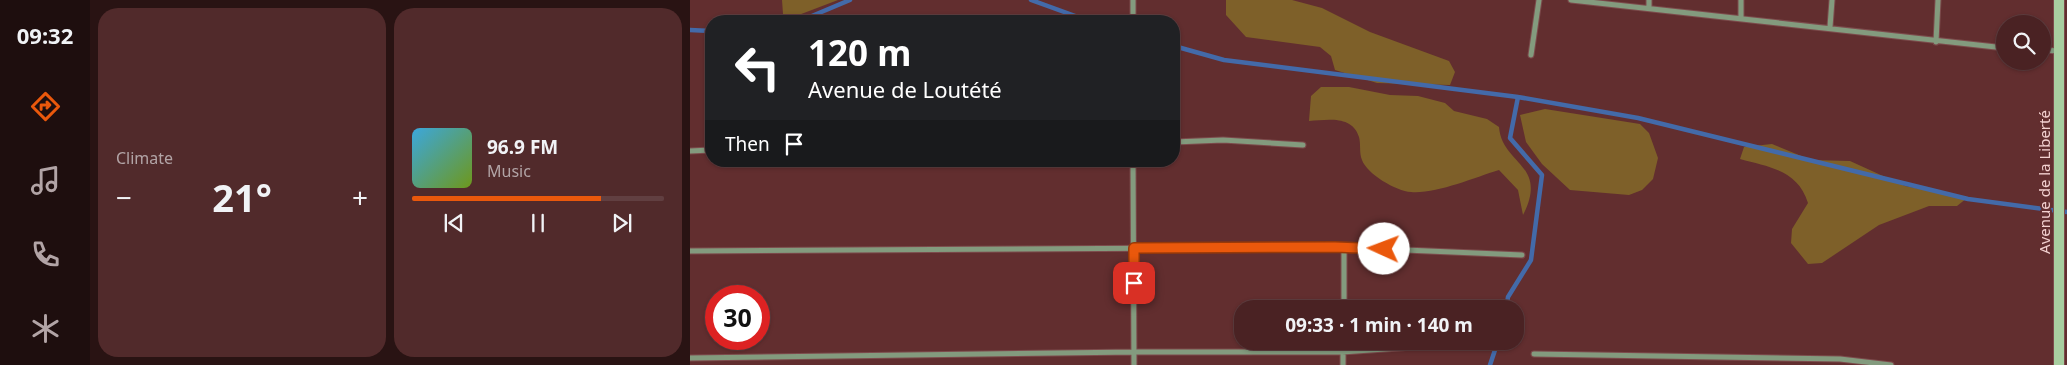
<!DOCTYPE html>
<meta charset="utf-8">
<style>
:root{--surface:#4a2223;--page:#512a2b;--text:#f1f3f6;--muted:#b2a4a6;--line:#613f41;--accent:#ea580c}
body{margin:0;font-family:"Noto Sans",sans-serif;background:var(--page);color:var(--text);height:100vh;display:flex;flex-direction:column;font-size:19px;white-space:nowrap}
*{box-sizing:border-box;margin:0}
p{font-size:16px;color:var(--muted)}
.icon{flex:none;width:28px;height:28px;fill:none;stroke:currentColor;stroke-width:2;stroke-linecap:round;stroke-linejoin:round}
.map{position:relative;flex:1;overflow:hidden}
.sheet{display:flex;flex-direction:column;gap:8px;padding:8px;background:#291313;width:600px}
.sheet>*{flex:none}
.banner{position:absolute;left:15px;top:15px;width:475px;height:152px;border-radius:20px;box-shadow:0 1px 4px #0004,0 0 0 1px var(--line);background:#202124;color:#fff;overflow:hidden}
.tools{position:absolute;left:1306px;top:15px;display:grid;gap:10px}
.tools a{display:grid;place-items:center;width:55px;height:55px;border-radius:50%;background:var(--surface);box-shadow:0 1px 4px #0004,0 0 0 1px var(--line);font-size:25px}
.speed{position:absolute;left:15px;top:285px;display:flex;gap:10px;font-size:25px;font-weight:700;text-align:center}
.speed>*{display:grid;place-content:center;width:65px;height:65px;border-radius:50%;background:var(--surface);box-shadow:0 1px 4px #0004,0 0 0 1px var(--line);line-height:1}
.speed .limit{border:8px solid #d22;background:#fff;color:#111}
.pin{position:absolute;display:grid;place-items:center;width:42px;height:42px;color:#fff;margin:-21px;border-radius:10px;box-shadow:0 2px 8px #0006}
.me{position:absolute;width:55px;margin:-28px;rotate:272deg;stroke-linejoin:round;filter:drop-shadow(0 0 4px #0008)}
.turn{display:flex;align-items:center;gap:18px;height:105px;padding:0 20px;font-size:22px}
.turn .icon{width:65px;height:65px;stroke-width:2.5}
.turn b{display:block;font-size:35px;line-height:42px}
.then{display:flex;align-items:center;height:48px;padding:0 20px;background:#0003;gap:10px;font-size:19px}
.big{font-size:38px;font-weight:700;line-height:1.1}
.sheet .tile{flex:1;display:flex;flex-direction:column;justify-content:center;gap:8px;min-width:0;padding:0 18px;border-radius:20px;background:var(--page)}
.song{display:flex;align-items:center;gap:15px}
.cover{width:60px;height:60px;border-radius:8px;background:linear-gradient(135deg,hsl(200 70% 55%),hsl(80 70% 35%))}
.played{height:5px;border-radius:2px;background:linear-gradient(90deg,var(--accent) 75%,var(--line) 75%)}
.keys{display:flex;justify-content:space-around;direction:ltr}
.heat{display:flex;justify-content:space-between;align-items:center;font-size:28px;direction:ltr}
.sheet .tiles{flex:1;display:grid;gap:8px;grid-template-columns:repeat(2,1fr)}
.trip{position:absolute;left:544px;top:300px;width:290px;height:50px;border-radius:20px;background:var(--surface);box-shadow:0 1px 4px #0004,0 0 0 1px var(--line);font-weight:700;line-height:50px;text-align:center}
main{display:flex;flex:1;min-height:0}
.menu{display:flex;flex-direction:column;width:90px;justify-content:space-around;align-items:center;background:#1e0e0e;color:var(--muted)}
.menu .icon{width:35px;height:35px}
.menu .on{color:var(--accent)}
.menu b{font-size:22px;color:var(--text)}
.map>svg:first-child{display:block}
.green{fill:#7e6029}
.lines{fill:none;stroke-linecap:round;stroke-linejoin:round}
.stream{stroke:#436aa9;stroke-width:4.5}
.street-casing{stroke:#7c4b4c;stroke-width:7}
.secondary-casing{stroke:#7c4b4c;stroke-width:12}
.street{stroke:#839b7e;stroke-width:5}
.secondary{stroke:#a8cea0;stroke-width:10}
.route-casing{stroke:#983908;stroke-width:12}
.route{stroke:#ea580c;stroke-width:9}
.labels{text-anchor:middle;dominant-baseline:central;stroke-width:4;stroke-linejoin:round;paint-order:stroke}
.street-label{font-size:15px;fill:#f3d1d0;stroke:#622e2f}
</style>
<main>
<nav class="menu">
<b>09:32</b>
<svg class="icon on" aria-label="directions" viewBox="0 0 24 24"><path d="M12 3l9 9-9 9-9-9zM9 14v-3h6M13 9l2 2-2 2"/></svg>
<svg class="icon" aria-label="music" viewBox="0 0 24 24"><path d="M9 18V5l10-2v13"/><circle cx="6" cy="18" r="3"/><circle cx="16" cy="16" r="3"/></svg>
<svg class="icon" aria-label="phone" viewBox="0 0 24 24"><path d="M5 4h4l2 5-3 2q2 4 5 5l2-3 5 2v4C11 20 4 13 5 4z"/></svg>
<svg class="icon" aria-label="climate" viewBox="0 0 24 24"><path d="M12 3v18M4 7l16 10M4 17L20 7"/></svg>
</nav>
<section class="sheet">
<div class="tiles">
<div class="tile"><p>Climate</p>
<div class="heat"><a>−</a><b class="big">21°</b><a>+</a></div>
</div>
<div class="tile">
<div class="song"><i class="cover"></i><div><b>96.9 FM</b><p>Music</p></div></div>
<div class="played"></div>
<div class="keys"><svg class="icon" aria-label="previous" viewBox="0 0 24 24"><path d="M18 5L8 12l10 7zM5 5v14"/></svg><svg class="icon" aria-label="pause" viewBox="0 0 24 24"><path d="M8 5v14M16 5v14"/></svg><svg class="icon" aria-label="next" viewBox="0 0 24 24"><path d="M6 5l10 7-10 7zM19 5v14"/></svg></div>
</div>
</div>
</section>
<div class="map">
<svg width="1377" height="365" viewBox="0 0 1377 365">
<rect width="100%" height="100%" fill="#622e2f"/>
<path class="green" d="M 92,0 L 148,0 L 106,16 L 93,14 Z
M 536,0 L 602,0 L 632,8 L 680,32 L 759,61 L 765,72 L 760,85 L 687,83 L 645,70 L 641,56 L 630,47 L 556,37 L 536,15 Z
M 631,87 L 659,87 L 700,95 L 728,96 L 755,103 L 764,111 L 797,119 L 809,127 C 812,165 859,164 833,215 L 828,190 L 809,170 C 783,178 746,194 721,192 C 706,191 677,174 672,160 C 669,153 671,144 669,137 C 662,115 637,120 619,121 L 621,96 Z
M 855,109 L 950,124 L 959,133 L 968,158 L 963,179 L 952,190 L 939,195 L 880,190 L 852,164 L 836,142 L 830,115 Z
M 1082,144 L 1121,160 L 1160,161 L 1215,186 L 1277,198 L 1267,206 L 1239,206 L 1189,225 L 1132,263 L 1118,264 L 1101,243 L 1102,229 L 1118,203 C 1108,170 1079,167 1050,159 L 1054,147 Z"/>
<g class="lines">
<path class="stream" d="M 341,0 L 399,21
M 110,21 L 160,0
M 0,30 L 21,31
M 484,46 L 534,60 L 828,97 L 948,118 L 1278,199 L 1377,212
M 816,309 L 818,297 L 841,260 L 852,175 L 820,138 L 828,97
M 800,365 L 808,341"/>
<g class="street-casing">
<path id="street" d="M 881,0 L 1315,48
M 959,8 L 959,0
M 1051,18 L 1051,0
M 443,21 L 443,0
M 1140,27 L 1142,0
M 1246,42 L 1248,0
M 1352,50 L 1369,51
M 841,55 L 849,0
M 484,142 L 533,140 L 613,145
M 0,151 L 21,150
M 443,161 L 444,365
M 654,247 L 654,309
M 0,251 L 645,247 L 832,255
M 844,354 L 1150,359 L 1201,365
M 0,358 L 445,352 L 652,352 L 723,347
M 653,365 L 653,341"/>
</g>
<g class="secondary-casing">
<path id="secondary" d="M 1369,365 L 1369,0"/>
</g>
<use href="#street" class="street"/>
<use href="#secondary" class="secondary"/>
</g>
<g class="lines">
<g class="route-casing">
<path id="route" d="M 444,283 L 444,248 L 645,247 L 694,249"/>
</g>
<use href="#route" class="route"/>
</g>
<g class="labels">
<g class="street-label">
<text transform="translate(1354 182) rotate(-90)">Avenue de la Liberté</text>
</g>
</g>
</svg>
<div class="tools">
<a><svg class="icon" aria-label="search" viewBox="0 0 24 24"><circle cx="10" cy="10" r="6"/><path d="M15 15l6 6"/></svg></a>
</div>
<div class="speed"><div class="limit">30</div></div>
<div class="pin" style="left:444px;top:283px;background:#d93025"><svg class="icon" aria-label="arrive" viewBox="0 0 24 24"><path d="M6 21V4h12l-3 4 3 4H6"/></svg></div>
<svg class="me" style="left:694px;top:249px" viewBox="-20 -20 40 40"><circle r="19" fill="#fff"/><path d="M0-13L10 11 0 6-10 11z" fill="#ea580c"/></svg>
<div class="trip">09:33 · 1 min · 140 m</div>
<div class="banner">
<div class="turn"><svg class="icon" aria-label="left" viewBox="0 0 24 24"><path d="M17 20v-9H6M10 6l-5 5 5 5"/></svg><div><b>120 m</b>Avenue de Loutété</div></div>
<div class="then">Then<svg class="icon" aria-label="arrive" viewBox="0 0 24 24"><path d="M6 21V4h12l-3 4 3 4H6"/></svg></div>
</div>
</div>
</main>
